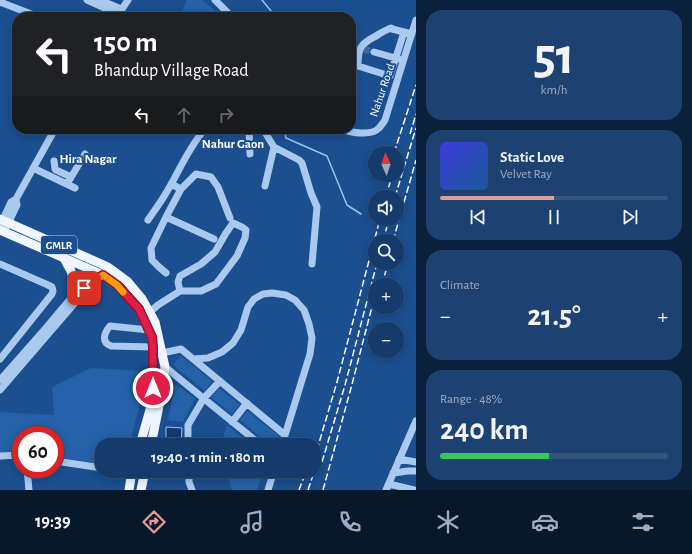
<!DOCTYPE html>
<meta charset="utf-8">
<style>
:root{--surface:#143b6b;--page:#1d4271;--text:#f1f3f6;--muted:#9dadc1;--line:#33557e;--accent:#e69b98}
body{margin:0;font-family:"Alegreya Sans",sans-serif;background:var(--page);color:var(--text);height:100vh;display:flex;flex-direction:column;font-size:15px;white-space:nowrap}
*{box-sizing:border-box;margin:0}
p{font-size:13px;color:var(--muted)}
.icon{flex:none;width:22px;height:22px;fill:none;stroke:currentColor;stroke-width:2;stroke-linecap:round;stroke-linejoin:round}
.map{position:relative;flex:1;overflow:hidden}
.panel{display:flex;flex-direction:column;gap:10px;padding:10px;background:#0b203b;width:276px}
.panel>*{flex:none}
.top-card{position:absolute;left:12px;top:12px;width:344px;height:122px;border-radius:16px;box-shadow:0 2px 10px #0003,0 0 0 1px var(--line);background:#202124;color:#fff;overflow:hidden}
.needle{width:26px;rotate:357deg}
.fabs{position:absolute;left:368px;top:146px;display:grid;gap:8px}
.fabs a{display:grid;place-items:center;width:36px;height:36px;border-radius:50%;background:var(--surface);box-shadow:0 2px 10px #0003,0 0 0 1px var(--line);font-size:20px}
.speed{position:absolute;left:12px;top:426px;display:flex;gap:8px;font-size:20px;font-weight:700;text-align:center}
.speed>*{display:grid;place-content:center;width:52px;height:52px;border-radius:50%;background:var(--surface);box-shadow:0 2px 10px #0003,0 0 0 1px var(--line);line-height:1}
.speed .limit{border:6px solid #d22;background:#fff;color:#111}
.pin{position:absolute;display:grid;place-items:center;width:34px;height:34px;color:#fff;margin:-17px;border-radius:8px;box-shadow:0 2px 6px #0006}
.me{position:absolute;width:44px;margin:-22px;rotate:0deg;stroke-linejoin:round;filter:drop-shadow(0 0 3px #0008)}
.turn{display:flex;align-items:center;gap:14px;height:84px;padding:0 16px;font-size:18px}
.turn .icon{width:52px;height:52px;stroke-width:2.5}
.turn b{display:block;font-size:28px;line-height:34px}
.lanes{display:flex;align-items:center;height:38px;padding:0 16px;background:#0003;justify-content:center;gap:20px;direction:ltr}
.lanes .off{opacity:.35}
.big{font-size:30px;font-weight:700;line-height:1.1}
.panel .card{flex:1;display:flex;flex-direction:column;justify-content:center;gap:6px;min-width:0;padding:0 14px;border-radius:16px;background:var(--page)}
.panel .dial{align-items:center;gap:0}
.dial b{font-size:52px;line-height:1}
.song{display:flex;align-items:center;gap:12px}
.cover{width:48px;height:48px;border-radius:6px;background:linear-gradient(135deg,hsl(240 70% 55%),hsl(210 70% 35%))}
.played{height:4px;border-radius:2px;background:linear-gradient(90deg,var(--accent) 50%,var(--line) 50%)}
.keys{display:flex;justify-content:space-around;direction:ltr}
.heat{display:flex;justify-content:space-between;align-items:center;font-size:22px;direction:ltr}
.charge{height:6px;border-radius:3px;background:linear-gradient(90deg,#34c759 48%,var(--line) 0)}
.trip{position:absolute;left:95px;top:438px;width:226px;height:40px;border-radius:16px;background:var(--surface);box-shadow:0 2px 10px #0003,0 0 0 1px var(--line);font-weight:700;line-height:40px;text-align:center}
.dock{display:flex;height:64px;justify-content:space-around;align-items:center;background:#08182b;color:var(--muted)}
.dock .icon{width:28px;height:28px}
.dock .on{color:var(--accent)}
.dock b{font-size:18px;color:var(--text)}
main{display:flex;flex:1;min-height:0}
.map>svg:first-child{display:block}
.green{fill:#2461a8}
.water{fill:#123a6d;stroke:#9cc4f0}
.lines{fill:none;stroke-linecap:round;stroke-linejoin:round}
.stream{stroke:#9cc4f0;stroke-width:1.5}
.minor-tunnel{stroke:#3d69a0;stroke-width:7;stroke-dasharray:7 3.5;stroke-linecap:butt}
.minor{stroke:#a9c9ee;stroke-width:7}
.major{stroke:#f0f6ff;stroke-width:9}
.rail{stroke:#fff;stroke-width:1.5;stroke-dasharray:7 3;stroke-linecap:butt}
.route-casing{stroke:#92132f;stroke-width:10}
.route{stroke:#e11d48;stroke-width:7}
.slow{stroke:#f59e0b;stroke-width:7}
.labels{text-anchor:middle;dominant-baseline:central;stroke-width:4;stroke-linejoin:round;paint-order:stroke}
.shield{fill:#1b4f8f;stroke:#bbcadd;stroke-width:1}
.shield-label{font-size:11px;font-weight:bold;fill:#fff}
.street-label{font-size:12px;fill:#fff;stroke:#1b4f8f}
.neighbourhood-label{font-size:13px;font-weight:bold;fill:#fff;stroke:#1b4f8f}
</style>
<main>
<div class="map">
<svg width="416" height="490" viewBox="0 0 416 490">
<rect width="100%" height="100%" fill="#1b4f8f"/>
<path class="green" d="M 187,0 L 202,0 L 223,17 L 180,17 Z
M 181,356 L 212,381 L 205,391 L 173,365 Z
M 91,368 L 143,371 L 141,401 L 129,445 L 102,445 L 102,466 L 55,458 L 55,435 L 21,435 L 21,454 L 0,454 L 0,412 L 54,415 L 52,387 Z
M 175,384 L 195,398 L 183,422 L 168,420 Z
M 219,388 L 240,405 L 232,414 L 211,397 Z
M 247,411 L 279,436 L 272,445 L 270,445 L 240,420 Z
M 227,425 L 251,445 L 223,445 L 224,434 Z
M 226,471 L 264,471 L 257,490 L 232,490 Z"/>
<path class="water" d="M 166,427 L 182,428 L 181,445 L 166,445 Z"/>
<g class="lines">
<path class="stream" d="M 262,0 L 276,17
M 284,129 L 286,138 L 327,156 L 347,205 L 361,214"/>
<path class="minor-tunnel" d="M 363,49 L 374,52"/>
<path class="minor" d="M 87,0 L 118,14
M 100,0 L 121,9
M 215,0 L 232,17
M 0,2 L 39,17
M 120,12 L 128,0
M 404,32 L 390,76 L 358,66 C 358,48 360,44 376,36 C 381,33 385,30 391,28 L 392,29 L 412,34
M 374,52 L 399,59
M 249,129 L 250,154
M 263,129 L 274,147 L 299,160 L 302,163 L 311,193 L 317,207 L 312,264
M 342,129 C 351,133 372,136 379,128 C 381,126 383,123 385,120 L 416,20
M 54,161 L 55,169 L 56,170 L 71,177
M 33,168 L 75,188
M 67,184 L 85,154
M 171,184 L 181,189 L 196,174 L 211,177 L 218,187 L 230,218
M 265,186 L 274,147
M 181,189 L 166,217 L 214,239
M 148,220 C 154,211 161,202 166,193 C 179,172 188,148 205,129
M 0,226 L 11,202 L 16,199
M 7,226 L 17,205 L 16,199 L 55,129
M 0,264 L 48,285 L 52,287 L 53,291 L 52,294 L 0,359
M 166,273 L 159,267 L 152,260 L 151,248 L 166,217
M 150,312 L 158,305 L 180,291 L 178,282 L 180,276 L 201,264 L 215,252 L 226,233 L 233,223 L 242,227 L 246,230 L 245,238 L 237,256 L 216,284 L 201,291 L 180,291
M 149,330 L 110,326 C 104,333 101,342 111,346 L 153,347
M 162,353 L 181,349 L 285,435
M 193,359 L 208,358 L 222,352 L 233,343 L 241,330 L 248,307 L 254,299 L 263,294 L 272,293 L 286,295 L 295,300 L 304,310 L 309,324 L 312,338 L 310,354 L 282,445
M 165,367 L 261,445
M 0,380 L 45,329 L 77,291 C 85,288 100,280 105,272
M 0,390 L 81,296 L 83,288
M 232,422 L 247,403
M 188,445 L 188,425 L 204,398 L 220,381
M 0,456 L 21,455
M 399,459 L 416,462
M 55,461 L 102,468
M 27,469 L 29,490
M 118,471 L 131,473
M 189,471 L 189,482 L 192,490
M 393,473 L 408,471 L 416,471
M 389,484 L 414,490
M 268,490 L 274,471
M 386,490 L 416,421"/>
<path class="major" d="M 0,219 L 108,267 L 127,281 L 142,299 L 155,322 L 165,367 L 161,396 L 151,445
M 0,230 L 103,275 L 117,285 L 139,309 L 152,337 L 153,347 L 153,399 L 140,445
M 64,258 L 71,271 L 77,291
M 129,490 L 132,471
M 141,490 L 145,471"/>
<path class="rail" d="M 410,134 L 416,114
M 394,153 L 416,85
M 386,197 L 392,175
M 395,197 L 416,128
M 383,241 L 389,219
M 393,241 L 416,160
M 382,285 L 388,263
M 314,460 L 337,382 L 380,219
M 322,462 L 345,385 L 377,263
M 299,490 L 306,471
M 308,490 L 320,454
M 323,490 L 351,388 L 374,299"/>
</g>
<g class="lines">
<g class="route-casing">
<path id="route" d="M 84,288 L 103,275 L 117,285 L 139,309 L 146,324 L 152,337 L 153,347 L 153,388"/>
</g>
<use href="#route" class="route"/>
<path class="slow" d="M 99,278 L 103,275 L 117,285 L 123,292"/>
</g>
<g class="labels">
<rect class="shield" x="41" y="236" width="36" height="18" rx="3"/>
<g class="shield-label">
<text x="59" y="245">GMLR</text>
</g>
<g class="street-label">
<text transform="translate(382 90) rotate(-71)">Nahur Road</text>
</g>
<g class="neighbourhood-label">
<text x="233" y="144">Nahur Gaon</text>
<text x="88" y="159">Hira Nagar</text>
</g>
</g>
</svg>
<div class="fabs">
<a><svg class="needle" viewBox="-14 -14 28 28"><path d="M0-13l5 13h-10z" fill="#e53935"/><path d="M0 13l5-13h-10z" fill="#9dadc1"/></svg></a>
<a><svg class="icon" aria-label="sound" viewBox="0 0 24 24"><path d="M4 9h4l5-4v14l-5-4H4zM17 9q2 3 0 6"/></svg></a>
<a><svg class="icon" aria-label="search" viewBox="0 0 24 24"><circle cx="10" cy="10" r="6"/><path d="M15 15l6 6"/></svg></a>
<a>+</a>
<a>−</a>
</div>
<div class="speed"><div class="limit">60</div></div>
<div class="pin" style="left:84px;top:288px;background:#d93025"><svg class="icon" aria-label="arrive" viewBox="0 0 24 24"><path d="M6 21V4h12l-3 4 3 4H6"/></svg></div>
<svg class="me" style="left:153px;top:388px" viewBox="-20 -20 40 40"><circle r="17" fill="#e11d48" stroke="#fff" stroke-width="3"/><path d="M0-11L8 9 0 5-8 9z" fill="#fff"/></svg>
<div class="trip">19:40 · 1 min · 180 m</div>
<div class="top-card">
<div class="turn"><svg class="icon" aria-label="left" viewBox="0 0 24 24"><path d="M17 20v-9H6M10 6l-5 5 5 5"/></svg><div><b>150 m</b>Bhandup Village Road</div></div>
<div class="lanes"><svg class="icon" aria-label="left" viewBox="0 0 24 24"><path d="M17 20v-9H6M10 6l-5 5 5 5"/></svg><svg class="icon off" aria-label="ahead" viewBox="0 0 24 24"><path d="M12 20V5M6 11l6-6 6 6"/></svg><svg class="icon off" aria-label="right" viewBox="0 0 24 24"><path d="M7 20v-9h11M14 6l5 5-5 5"/></svg></div>
</div>
</div>
<section class="panel">
<div class="card dial"><b>51</b><p>km/h</p></div>
<div class="card">
<div class="song"><i class="cover"></i><div><b>Static Love</b><p>Velvet Ray</p></div></div>
<div class="played"></div>
<div class="keys"><svg class="icon" aria-label="previous" viewBox="0 0 24 24"><path d="M18 5L8 12l10 7zM5 5v14"/></svg><svg class="icon" aria-label="pause" viewBox="0 0 24 24"><path d="M8 5v14M16 5v14"/></svg><svg class="icon" aria-label="next" viewBox="0 0 24 24"><path d="M6 5l10 7-10 7zM19 5v14"/></svg></div>
</div>
<div class="card"><p>Climate</p>
<div class="heat"><a>−</a><b class="big">21.5°</b><a>+</a></div>
</div>
<div class="card"><p>Range · 48%</p><b class="big">240 km</b><div class="charge"></div></div>
</section>
</main>
<nav class="dock">
<b>19:39</b>
<svg class="icon on" aria-label="directions" viewBox="0 0 24 24"><path d="M12 3l9 9-9 9-9-9zM9 14v-3h6M13 9l2 2-2 2"/></svg>
<svg class="icon" aria-label="music" viewBox="0 0 24 24"><path d="M9 18V5l10-2v13"/><circle cx="6" cy="18" r="3"/><circle cx="16" cy="16" r="3"/></svg>
<svg class="icon" aria-label="phone" viewBox="0 0 24 24"><path d="M5 4h4l2 5-3 2q2 4 5 5l2-3 5 2v4C11 20 4 13 5 4z"/></svg>
<svg class="icon" aria-label="climate" viewBox="0 0 24 24"><path d="M12 3v18M4 7l16 10M4 17L20 7"/></svg>
<svg class="icon" aria-label="car" viewBox="0 0 24 24"><path d="M5 17H2v-5l4-1 3-4h7l3 4 3 1v5h-3M9 17h6M6 11h13"/><circle cx="7" cy="17" r="2"/><circle cx="17" cy="17" r="2"/></svg>
<svg class="icon" aria-label="filters" viewBox="0 0 24 24"><path d="M4 7h16M4 17h16"/><circle cx="9" cy="7" r="2"/><circle cx="15" cy="17" r="2"/></svg>
</nav>
